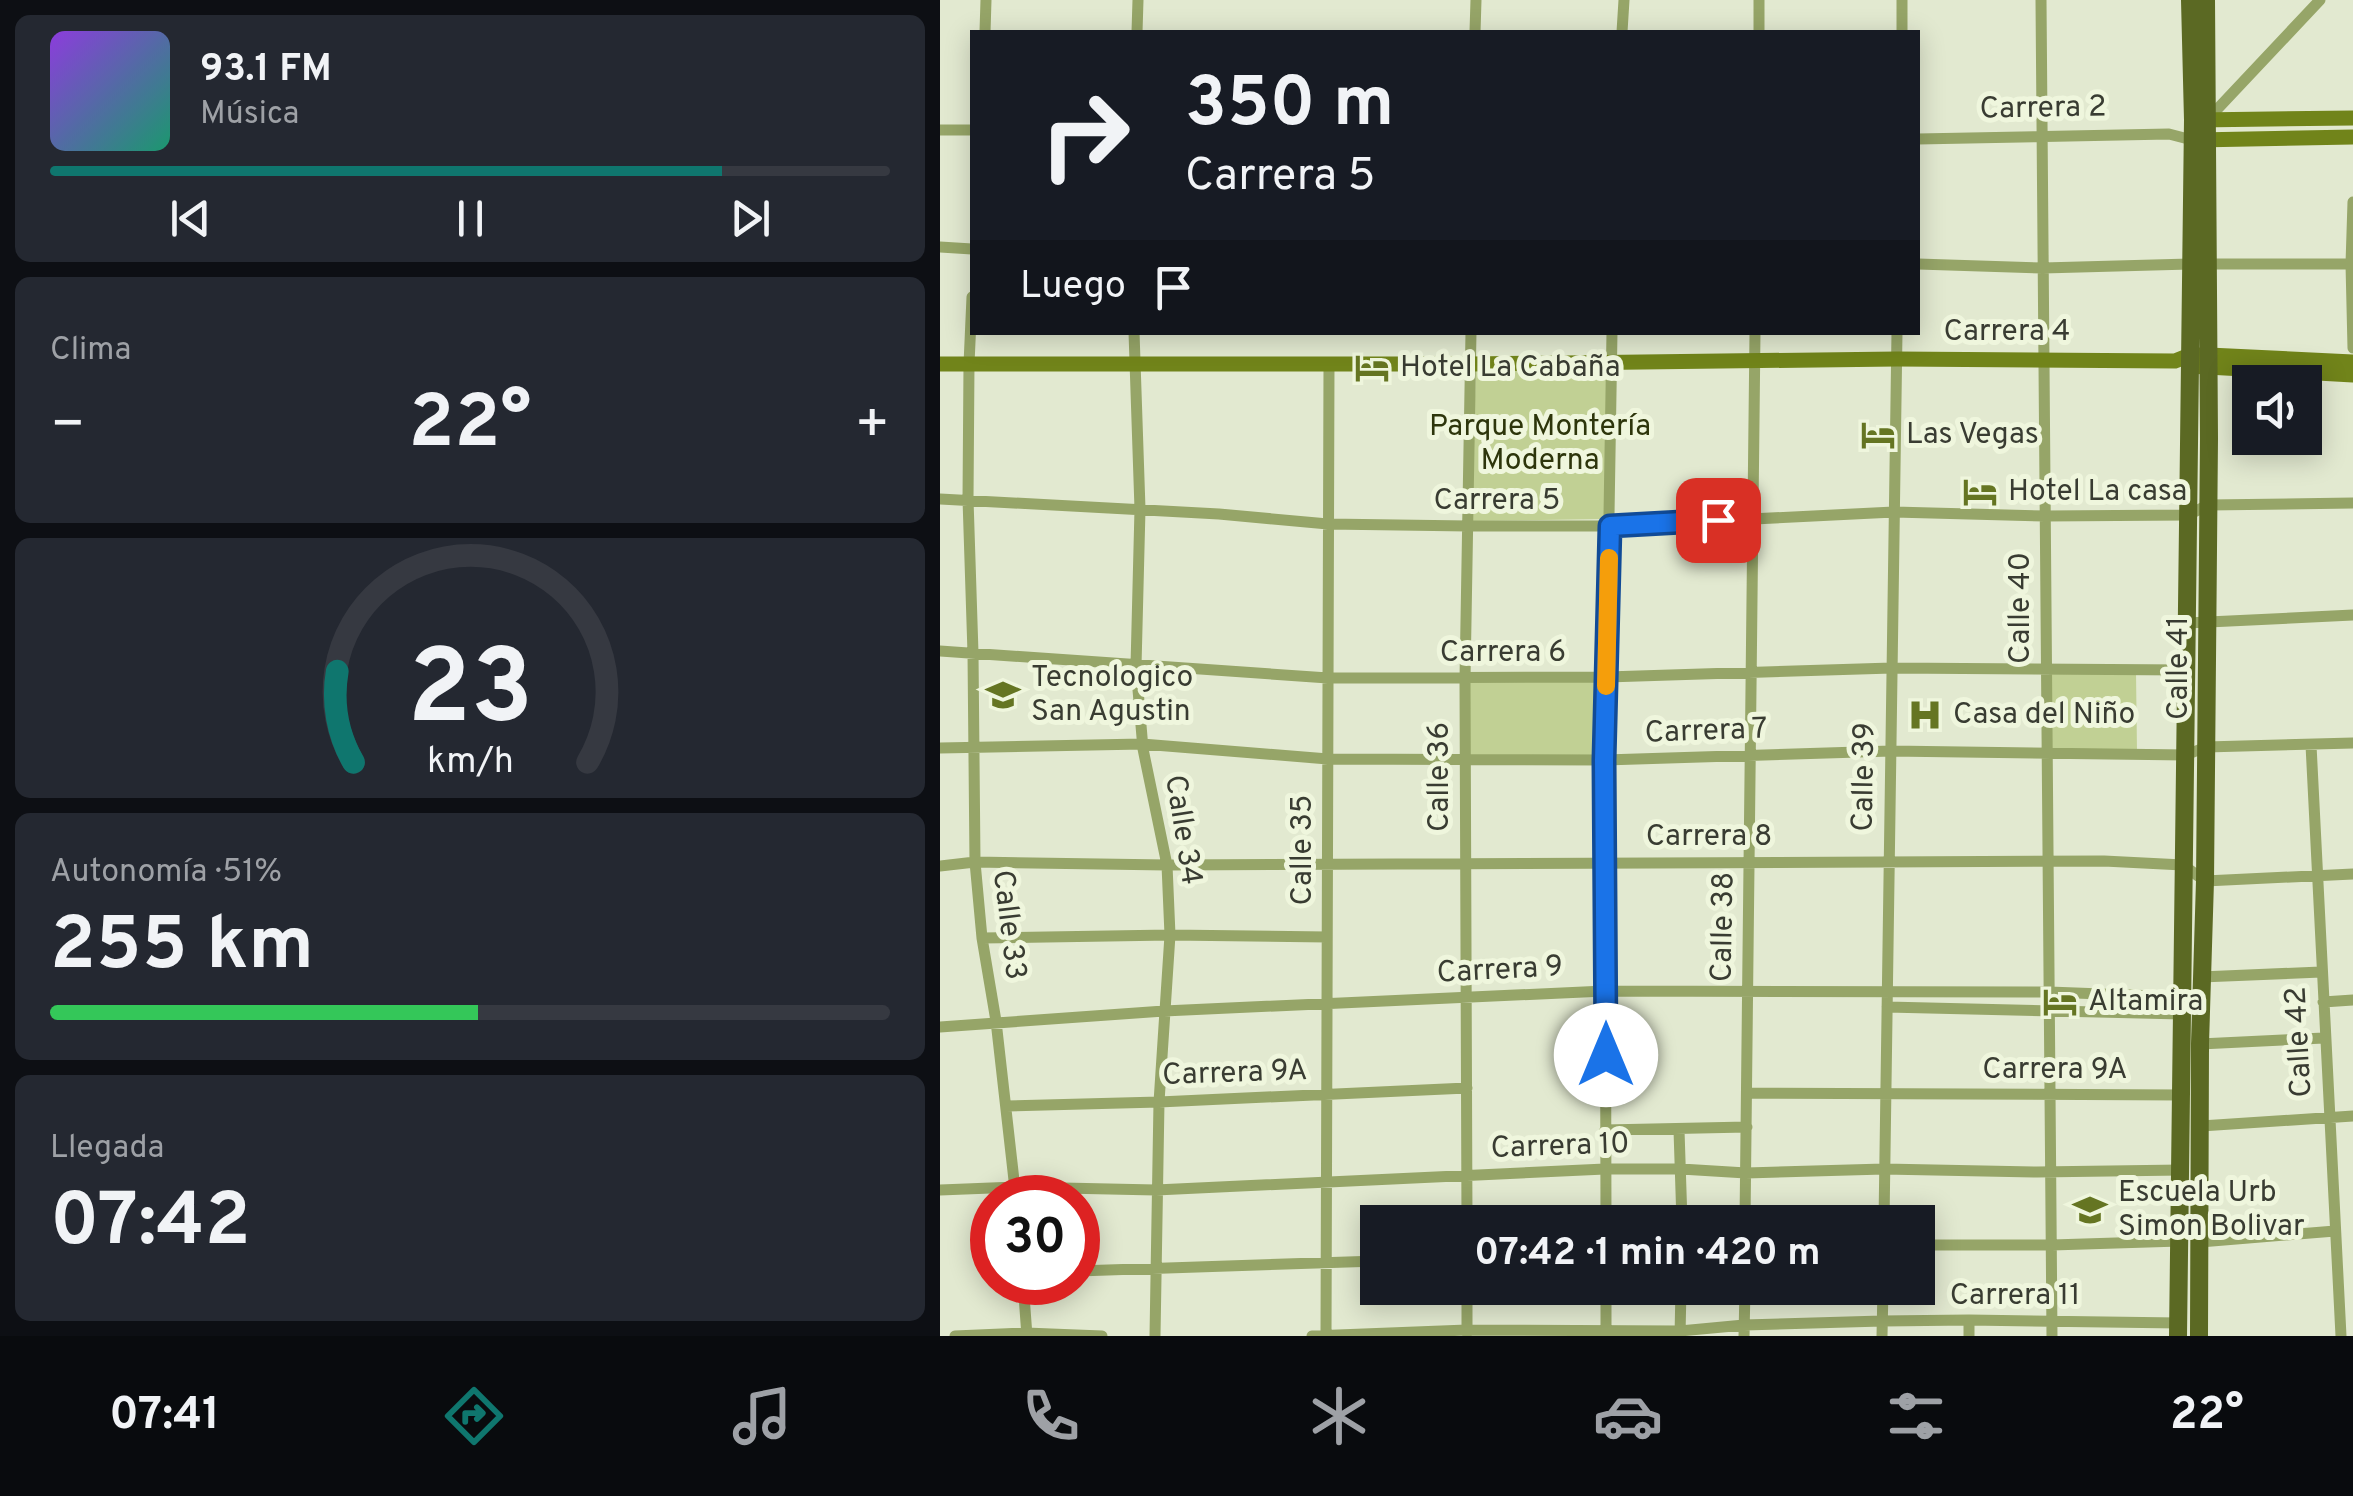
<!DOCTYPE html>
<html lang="es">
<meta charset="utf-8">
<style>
:root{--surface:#171b24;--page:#242831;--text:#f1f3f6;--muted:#9ea1a6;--line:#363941;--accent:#0f766e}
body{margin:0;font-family:Overpass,sans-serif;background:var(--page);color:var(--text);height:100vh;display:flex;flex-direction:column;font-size:38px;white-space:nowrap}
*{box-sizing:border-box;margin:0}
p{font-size:32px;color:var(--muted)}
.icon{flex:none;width:55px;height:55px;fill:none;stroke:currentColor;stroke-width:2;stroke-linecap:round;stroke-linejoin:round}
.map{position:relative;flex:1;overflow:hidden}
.details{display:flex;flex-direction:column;gap:15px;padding:15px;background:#0d0f14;width:940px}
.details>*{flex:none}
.top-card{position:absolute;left:30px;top:30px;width:950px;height:305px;border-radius:0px;box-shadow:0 5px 25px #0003;background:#171b24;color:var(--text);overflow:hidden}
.buttons{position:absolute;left:1292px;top:365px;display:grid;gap:20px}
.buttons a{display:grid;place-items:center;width:90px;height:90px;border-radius:0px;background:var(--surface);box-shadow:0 5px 25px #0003;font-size:50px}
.speed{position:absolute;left:30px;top:1175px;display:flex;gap:20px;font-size:50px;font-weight:700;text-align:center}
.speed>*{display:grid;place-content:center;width:130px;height:130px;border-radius:50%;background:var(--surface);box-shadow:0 5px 25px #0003;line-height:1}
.speed .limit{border:15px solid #d22;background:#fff;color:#111}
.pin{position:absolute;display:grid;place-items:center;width:85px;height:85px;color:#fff;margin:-42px;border-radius:20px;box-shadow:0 5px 15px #0006}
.me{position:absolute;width:110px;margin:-55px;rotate:0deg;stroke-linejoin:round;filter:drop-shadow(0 0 8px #0008)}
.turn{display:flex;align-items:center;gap:35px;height:210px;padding:0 50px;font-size:45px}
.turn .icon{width:130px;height:130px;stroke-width:2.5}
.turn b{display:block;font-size:70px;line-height:85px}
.then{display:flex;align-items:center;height:95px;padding:0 50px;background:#0003;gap:20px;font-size:38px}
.big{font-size:75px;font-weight:700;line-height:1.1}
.details .card{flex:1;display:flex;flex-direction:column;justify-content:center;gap:15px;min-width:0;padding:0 35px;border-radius:15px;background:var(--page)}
.details .dial{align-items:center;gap:0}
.dial svg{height:260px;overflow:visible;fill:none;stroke:var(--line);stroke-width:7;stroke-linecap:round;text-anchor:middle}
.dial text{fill:var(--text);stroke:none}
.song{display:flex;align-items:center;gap:30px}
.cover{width:120px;height:120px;border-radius:15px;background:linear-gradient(135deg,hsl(270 70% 55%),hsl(160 70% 35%))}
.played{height:10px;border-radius:5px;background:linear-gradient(90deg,var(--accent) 80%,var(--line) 80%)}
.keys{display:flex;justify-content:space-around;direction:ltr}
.heat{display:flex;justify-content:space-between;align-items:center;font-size:55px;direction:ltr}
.charge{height:15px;border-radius:8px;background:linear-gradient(90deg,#34c759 51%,var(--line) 0)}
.trip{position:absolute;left:420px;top:1205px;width:575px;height:100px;border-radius:0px;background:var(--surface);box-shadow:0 5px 25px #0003;font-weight:700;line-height:100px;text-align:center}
.tab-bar{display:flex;height:160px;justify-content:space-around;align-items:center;background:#090b0e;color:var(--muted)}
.tab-bar .icon{width:70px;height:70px}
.tab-bar .on{color:var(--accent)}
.tab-bar b{font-size:45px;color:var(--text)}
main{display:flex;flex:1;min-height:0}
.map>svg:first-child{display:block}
.green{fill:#c1d094}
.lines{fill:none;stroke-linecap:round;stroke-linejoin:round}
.street{stroke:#96a568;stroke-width:11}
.secondary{stroke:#71841a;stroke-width:15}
.primary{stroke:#5b6923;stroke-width:18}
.route-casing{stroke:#114b97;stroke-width:25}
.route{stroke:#1a73e8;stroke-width:18}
.slow{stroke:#f59e0b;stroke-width:18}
.labels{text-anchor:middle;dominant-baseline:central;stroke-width:10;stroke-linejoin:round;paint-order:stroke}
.street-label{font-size:30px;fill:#393c32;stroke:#eff6dd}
.poi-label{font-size:30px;fill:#393c32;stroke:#eff6dd;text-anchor:start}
.park-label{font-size:30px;fill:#2d350b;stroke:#eff6dd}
</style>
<main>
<section class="details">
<div class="card">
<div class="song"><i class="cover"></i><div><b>93.1 FM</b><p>Música</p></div></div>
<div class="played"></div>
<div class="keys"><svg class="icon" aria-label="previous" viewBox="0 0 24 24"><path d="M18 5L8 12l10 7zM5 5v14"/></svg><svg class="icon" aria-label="pause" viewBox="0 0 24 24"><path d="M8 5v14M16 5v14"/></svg><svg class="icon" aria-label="next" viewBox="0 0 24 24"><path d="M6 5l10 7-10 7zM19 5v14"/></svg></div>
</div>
<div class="card"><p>Clima</p>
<div class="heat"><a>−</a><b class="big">22°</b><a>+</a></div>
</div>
<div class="card dial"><svg viewBox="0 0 100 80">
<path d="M14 69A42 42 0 1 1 86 69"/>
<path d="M14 69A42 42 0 0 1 9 41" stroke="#0f766e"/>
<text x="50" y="56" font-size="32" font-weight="700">23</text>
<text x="50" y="72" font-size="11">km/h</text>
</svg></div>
<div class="card"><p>Autonomía · 51%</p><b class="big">255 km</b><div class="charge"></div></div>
<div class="card"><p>Llegada</p><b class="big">07:42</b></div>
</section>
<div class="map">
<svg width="1413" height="1336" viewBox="0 0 1413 1336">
<rect width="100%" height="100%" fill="#e2e9d0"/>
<path class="green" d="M 536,366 L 667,368 L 665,519 L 531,521 Z
M 1109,670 L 1196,672 L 1197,752 L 1111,749 Z
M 663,678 L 663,757 L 530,757 L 529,679 Z"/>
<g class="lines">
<path class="street" d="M 1101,0 L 1112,1336
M 45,32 L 46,0
M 197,32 L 198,0
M 535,32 L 536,0
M 682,32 L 684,0
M 819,32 L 819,0
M 962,32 L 962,0
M 1268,119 L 1380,0
M 0,130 L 32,130
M 978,139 L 1229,134 L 1252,140
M 1413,202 L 1411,264 L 1413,348
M 0,247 L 32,249
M 978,264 L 1103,268 L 1250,264
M 1269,264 L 1413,264
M 32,297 L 29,364 L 28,499 L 33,653 L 35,862 L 42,938 L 56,1021 L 76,1198
M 194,332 L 200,509 L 196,666 L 203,749 L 227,865 L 230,935 L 219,1102 L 215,1336
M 0,499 L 279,514 L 388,524 L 528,526 L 670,526 L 954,512 L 1105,516 L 1248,515 L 1268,505 L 1413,503
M 1247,623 L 1413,615
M 0,651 L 388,678 L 667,677 L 952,668 L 1247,670
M 1371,745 L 1401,1336
M 0,748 L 202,744 L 388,759 L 665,760 L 951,751 L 1246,755 L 1266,747 L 1413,743
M 0,866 L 35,862 L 227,865 L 1164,861 L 1243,865 L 1265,881 L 1413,874
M 42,938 L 230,935 L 387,937
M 1261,977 L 1381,972
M 1383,1002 L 1413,1000
M 947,1007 L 1242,1014
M 0,1027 L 224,1011 L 665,991 L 1109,992 L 1242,997
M 1260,1044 L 1384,1038
M 807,1093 L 1242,1095
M 66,1106 L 219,1102 L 527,1088
M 1261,1126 L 1413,1116
M 665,1130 L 807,1127
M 739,1130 L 742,1222
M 0,1190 L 76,1187 L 216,1190 L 665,1169 L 741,1169 L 806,1173 L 944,1169 L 1097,1172 L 1242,1170
M 527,1222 L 525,679 L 531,332
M 666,1222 L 665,760 L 672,332
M 805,1222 L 815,332
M 944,1222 L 957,332
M 1260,1242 L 1395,1231
M 978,1245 L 1112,1245 L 1240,1241
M 138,1271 L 438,1261
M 83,1282 L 87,1336
M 666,1288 L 666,1336
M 527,1333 L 527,1288
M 15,1336 L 86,1333 L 162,1336
M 372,1336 L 527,1330 L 740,1331 L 804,1325 L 942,1321 L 1029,1320 L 1239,1323
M 386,1336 L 389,364
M 740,1336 L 741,1288
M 804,1336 L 805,1288
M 942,1336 L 943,1288
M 1029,1336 L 1029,1320"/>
<path class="secondary" d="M 1257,120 L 1413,118
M 1257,140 L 1413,137
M 0,364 L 531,364 L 957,359 L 1235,361 L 1250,355 L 1269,355 L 1413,362
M 1249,366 L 1413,375"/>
<path class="primary" d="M 1238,1336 L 1253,120 L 1250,0
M 1259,1336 L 1260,1044 L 1265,881 L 1269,438 L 1266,0"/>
</g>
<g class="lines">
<g class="route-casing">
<path id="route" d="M 666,1055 L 664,760 L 670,526 L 778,520"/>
</g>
<use href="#route" class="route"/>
<path class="slow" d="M 666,686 L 669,558"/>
</g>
<defs>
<g id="hotel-bare" transform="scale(2.7)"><path d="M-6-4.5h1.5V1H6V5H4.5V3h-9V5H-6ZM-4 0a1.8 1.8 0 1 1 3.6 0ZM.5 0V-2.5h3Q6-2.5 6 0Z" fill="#657522" stroke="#eff6dd" stroke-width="2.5" paint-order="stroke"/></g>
<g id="university-bare" transform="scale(2.7)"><path d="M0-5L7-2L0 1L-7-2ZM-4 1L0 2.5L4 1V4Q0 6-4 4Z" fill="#657522" stroke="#eff6dd" stroke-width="2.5" paint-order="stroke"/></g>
<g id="hospital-bare" transform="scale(2.7)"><path d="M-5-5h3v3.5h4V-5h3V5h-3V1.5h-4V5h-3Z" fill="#657522" stroke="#eff6dd" stroke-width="2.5" paint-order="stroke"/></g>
<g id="school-bare" transform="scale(2.7)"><path d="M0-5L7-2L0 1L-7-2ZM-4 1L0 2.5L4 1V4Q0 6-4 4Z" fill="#657522" stroke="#eff6dd" stroke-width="2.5" paint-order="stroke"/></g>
</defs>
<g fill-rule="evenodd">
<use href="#hotel-bare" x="432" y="368"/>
<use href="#hotel-bare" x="938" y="435"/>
<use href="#hotel-bare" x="1040" y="492"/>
<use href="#university-bare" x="63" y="695"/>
<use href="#hospital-bare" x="985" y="715"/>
<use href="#hotel-bare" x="1120" y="1002"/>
<use href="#school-bare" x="1150" y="1210"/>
</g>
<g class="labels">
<g class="street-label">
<text transform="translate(1103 109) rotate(-1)">Carrera 2</text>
<text x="1067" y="332">Carrera 4</text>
<text x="557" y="501">Carrera 5</text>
<text transform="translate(1081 608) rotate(-90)">Calle 40</text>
<text x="563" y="653">Carrera 6</text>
<text transform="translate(1239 668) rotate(-90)">Calle 41</text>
<text transform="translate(766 732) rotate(-2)">Carrera 7</text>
<text transform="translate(500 777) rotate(-90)">Calle 36</text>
<text transform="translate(925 777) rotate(-89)">Calle 39</text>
<text transform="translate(242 830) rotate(81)">Calle 34</text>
<text x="769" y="837">Carrera 8</text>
<text transform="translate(363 850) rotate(-90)">Calle 35</text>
<text transform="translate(68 925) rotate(83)">Calle 33</text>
<text transform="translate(784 927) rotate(-89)">Calle 38</text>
<text transform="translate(560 971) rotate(-3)">Carrera 9</text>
<text transform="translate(1360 1042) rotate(-93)">Calle 42</text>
<text x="1115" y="1070">Carrera 9A</text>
<text transform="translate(295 1074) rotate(-2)">Carrera 9A</text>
<text transform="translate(620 1147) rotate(-2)">Carrera 10</text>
<text x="1075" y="1296">Carrera 11</text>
</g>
<g class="poi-label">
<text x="460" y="368">Hotel La Cabaña</text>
<text x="966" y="435">Las Vegas</text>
<text x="1068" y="492">Hotel La casa</text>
<text x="91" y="678">Tecnologico<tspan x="91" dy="34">San Agustin</tspan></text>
<text x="1013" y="715">Casa del Niño</text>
<text x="1148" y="1002">Altamira</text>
<text x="1178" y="1193">Escuela Urb<tspan x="1178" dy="34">Simon Bolivar</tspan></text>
</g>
<g class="park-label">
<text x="600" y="427">Parque Montería<tspan x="600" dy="34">Moderna</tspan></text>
</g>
</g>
</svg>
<div class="buttons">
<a><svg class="icon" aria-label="sound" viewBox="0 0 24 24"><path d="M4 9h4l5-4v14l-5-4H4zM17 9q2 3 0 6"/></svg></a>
</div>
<div class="speed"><div class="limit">30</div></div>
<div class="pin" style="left:778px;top:520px;background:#d93025"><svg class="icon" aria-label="arrive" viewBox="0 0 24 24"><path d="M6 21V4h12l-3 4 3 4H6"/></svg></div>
<svg class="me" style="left:666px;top:1055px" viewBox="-20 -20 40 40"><circle r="19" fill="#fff"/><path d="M0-13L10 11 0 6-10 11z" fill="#1a73e8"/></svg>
<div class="trip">07:42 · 1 min · 420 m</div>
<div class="top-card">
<div class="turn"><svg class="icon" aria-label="right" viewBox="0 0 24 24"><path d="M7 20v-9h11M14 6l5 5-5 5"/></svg><div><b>350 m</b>Carrera 5</div></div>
<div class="then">Luego<svg class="icon" aria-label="arrive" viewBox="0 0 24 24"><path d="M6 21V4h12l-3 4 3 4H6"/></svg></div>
</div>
</div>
</main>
<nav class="tab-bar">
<b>07:41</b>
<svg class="icon on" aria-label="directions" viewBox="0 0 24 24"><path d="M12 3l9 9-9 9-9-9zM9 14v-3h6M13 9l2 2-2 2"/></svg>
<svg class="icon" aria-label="music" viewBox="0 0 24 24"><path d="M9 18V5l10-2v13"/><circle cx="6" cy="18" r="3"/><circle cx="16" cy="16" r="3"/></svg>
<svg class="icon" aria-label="phone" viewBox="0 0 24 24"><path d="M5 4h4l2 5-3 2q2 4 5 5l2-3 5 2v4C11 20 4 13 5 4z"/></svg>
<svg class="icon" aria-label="climate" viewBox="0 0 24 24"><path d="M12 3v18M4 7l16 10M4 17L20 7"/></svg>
<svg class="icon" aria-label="car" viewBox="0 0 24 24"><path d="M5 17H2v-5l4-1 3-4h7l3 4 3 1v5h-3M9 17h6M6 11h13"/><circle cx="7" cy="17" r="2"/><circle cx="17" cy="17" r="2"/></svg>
<svg class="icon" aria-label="filters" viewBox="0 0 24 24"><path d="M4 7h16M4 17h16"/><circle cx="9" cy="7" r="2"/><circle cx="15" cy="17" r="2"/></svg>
<b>22°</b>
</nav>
